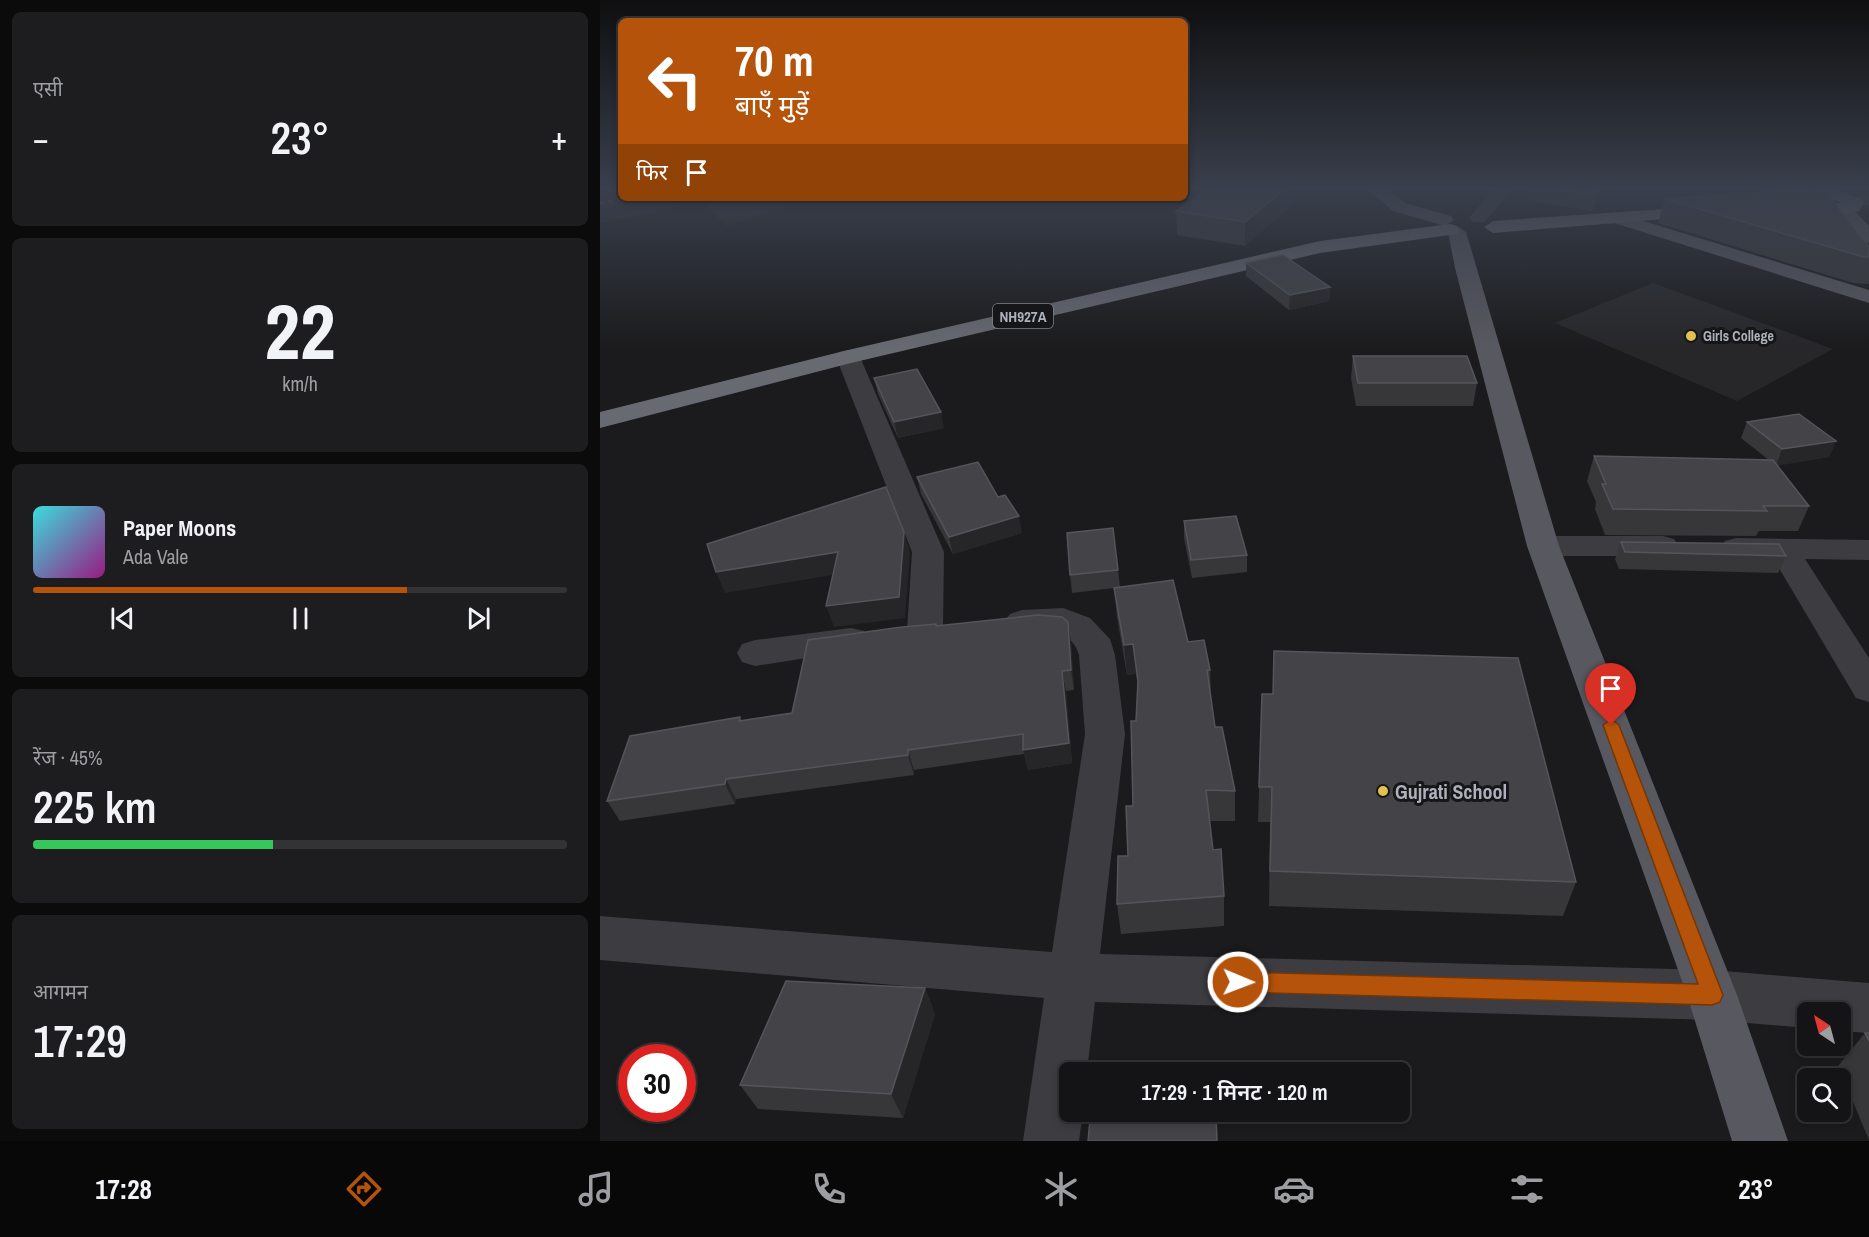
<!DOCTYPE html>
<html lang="hi">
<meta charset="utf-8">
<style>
:root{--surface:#141416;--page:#1d1d1f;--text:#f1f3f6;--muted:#9d9ea1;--line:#333335;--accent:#b45309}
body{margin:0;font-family:"Archivo Narrow","Noto Sans Devanagari",sans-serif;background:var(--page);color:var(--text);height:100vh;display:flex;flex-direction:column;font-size:22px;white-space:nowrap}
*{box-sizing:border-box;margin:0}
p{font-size:20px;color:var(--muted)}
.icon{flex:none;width:33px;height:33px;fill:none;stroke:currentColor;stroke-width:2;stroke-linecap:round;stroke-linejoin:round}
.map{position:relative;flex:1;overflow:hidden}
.details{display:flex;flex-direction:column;gap:12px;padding:12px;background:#0b0b0c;width:600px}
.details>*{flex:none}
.banner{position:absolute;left:18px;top:18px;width:570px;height:183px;border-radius:9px;box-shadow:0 3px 9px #0003,0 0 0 2px var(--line);background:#b45309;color:#fff;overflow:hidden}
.needle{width:39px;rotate:324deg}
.controls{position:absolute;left:1197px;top:1002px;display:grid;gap:12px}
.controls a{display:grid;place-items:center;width:54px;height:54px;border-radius:9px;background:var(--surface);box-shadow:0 3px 9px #0003,0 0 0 2px var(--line);font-size:30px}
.speed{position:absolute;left:18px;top:1044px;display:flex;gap:12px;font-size:30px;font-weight:700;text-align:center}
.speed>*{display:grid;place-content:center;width:78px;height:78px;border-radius:50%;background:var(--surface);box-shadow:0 3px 9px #0003,0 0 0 2px var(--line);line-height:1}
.speed .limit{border:9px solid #d22;background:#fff;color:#111}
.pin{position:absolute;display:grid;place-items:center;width:51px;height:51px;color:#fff;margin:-62px -26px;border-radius:50% 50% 50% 0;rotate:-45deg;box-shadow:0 0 6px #0007}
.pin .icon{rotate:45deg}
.me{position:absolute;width:66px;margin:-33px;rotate:91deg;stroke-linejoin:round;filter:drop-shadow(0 0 4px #0008)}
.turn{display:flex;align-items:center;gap:21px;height:126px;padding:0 18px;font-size:27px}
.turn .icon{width:78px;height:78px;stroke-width:2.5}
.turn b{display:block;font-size:42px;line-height:51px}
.then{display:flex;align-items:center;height:57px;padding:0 18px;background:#0003;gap:12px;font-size:22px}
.big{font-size:45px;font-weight:600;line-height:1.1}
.details .widget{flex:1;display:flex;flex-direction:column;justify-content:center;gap:9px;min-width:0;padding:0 21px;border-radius:9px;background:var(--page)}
.details .dial{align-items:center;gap:0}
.dial b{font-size:78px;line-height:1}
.song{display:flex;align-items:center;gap:18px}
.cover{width:72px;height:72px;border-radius:9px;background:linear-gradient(135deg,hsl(180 70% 55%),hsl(310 70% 35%))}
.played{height:6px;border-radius:3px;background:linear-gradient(90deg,var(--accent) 70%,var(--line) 70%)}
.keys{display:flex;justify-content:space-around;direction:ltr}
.heat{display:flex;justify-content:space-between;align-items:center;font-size:33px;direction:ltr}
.charge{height:9px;border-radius:4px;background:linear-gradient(90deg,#34c759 45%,var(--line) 0)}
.trip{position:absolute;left:459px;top:1062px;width:351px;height:60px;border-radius:9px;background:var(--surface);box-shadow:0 3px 9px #0003,0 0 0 2px var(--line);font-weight:600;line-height:60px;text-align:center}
.dock{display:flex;height:96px;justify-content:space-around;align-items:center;background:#080809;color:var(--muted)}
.dock .icon{width:42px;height:42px}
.dock .active{color:var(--accent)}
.dock b{font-size:27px;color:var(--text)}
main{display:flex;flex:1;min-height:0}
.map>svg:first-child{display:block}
.built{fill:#27272a}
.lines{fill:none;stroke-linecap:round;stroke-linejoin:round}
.minor{fill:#3c3c41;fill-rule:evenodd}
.major{fill:#585960;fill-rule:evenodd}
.highway{fill:#686a72;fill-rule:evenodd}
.rail{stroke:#4f5056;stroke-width:3;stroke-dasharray:4.5 4;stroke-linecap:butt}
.wall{fill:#37373a}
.shaded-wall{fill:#262628}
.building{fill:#444448;stroke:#54555a;stroke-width:1.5}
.route{fill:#b45309;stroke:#753606;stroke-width:1.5}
.poi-dot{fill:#e2c14d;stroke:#161618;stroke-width:2}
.labels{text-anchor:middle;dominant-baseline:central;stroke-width:6;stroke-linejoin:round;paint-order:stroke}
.far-poi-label{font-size:14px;font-weight:bold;fill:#aeb1bb;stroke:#161618;text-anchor:start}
.shield{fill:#161618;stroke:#80828a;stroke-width:1.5}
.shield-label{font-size:15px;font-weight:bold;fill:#aeb1bb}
.near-poi-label{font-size:20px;font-weight:bold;fill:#aeb1bb;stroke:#161618;text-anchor:start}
</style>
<main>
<section class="details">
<div class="widget"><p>एसी</p>
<div class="heat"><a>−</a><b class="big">23°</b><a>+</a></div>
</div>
<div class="widget dial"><b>22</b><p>km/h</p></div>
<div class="widget">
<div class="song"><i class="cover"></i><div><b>Paper Moons</b><p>Ada Vale</p></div></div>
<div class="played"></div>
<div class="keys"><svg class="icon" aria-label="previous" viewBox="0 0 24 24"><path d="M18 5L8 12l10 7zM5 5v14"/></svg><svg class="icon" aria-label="pause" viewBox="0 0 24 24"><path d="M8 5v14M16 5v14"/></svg><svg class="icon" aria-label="next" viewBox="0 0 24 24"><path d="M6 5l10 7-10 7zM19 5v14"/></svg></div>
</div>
<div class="widget"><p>रेंज · 45%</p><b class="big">225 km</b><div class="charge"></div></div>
<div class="widget"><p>आगमन</p><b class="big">17:29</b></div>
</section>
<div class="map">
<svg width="1269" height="1141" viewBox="0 0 1269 1141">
<rect width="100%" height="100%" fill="#1b1b1d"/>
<path class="built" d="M 0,189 L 21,189 L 21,198 L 213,198 L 127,226 L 103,202 L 0,223 Z
M 1053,283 L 1233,349 L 1137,401 L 955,323 Z"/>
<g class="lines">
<path class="minor" d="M 895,189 L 913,189 L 884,222 L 872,222 L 869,218 L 872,214 Z
M 1269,195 L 1269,205 L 1254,206 L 1245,201 L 1248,197 Z
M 248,350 L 257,352 L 260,357 L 344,552 L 343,630 L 338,638 L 325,642 L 312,638 L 307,630 L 312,552 L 236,357 L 239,352 Z
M 943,536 L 1063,536 L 1074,539 L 1079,546 L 1074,553 L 1063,556 L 943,556 L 932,553 L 927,546 L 932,539 Z
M 1136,538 L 1269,540 L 1269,560 L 1205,559 L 1269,658 L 1269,702 L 1256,698 L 1173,558 L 1125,555 L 1120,548 L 1125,541 Z
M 463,608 L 490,618 L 510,639 L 515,655 L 525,734 L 500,954 L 1112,970 L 1269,983 L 1269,1033 L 1240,1031 L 1240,1012 L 1208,1012 L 1208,1028 L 1112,1020 L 495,1002 L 487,1072 L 470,1072 L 470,1112 L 483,1112 L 479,1141 L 423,1141 L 444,998 L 0,960 L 0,916 L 452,952 L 485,734 L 479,655 C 469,621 436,638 410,630 L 404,622 L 410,614 L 422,610 Z
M 251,628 L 264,631 L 269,640 L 264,649 L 155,666 L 142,662 L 137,653 L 142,644 L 155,640 Z"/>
<path class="major" d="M 767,189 L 787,189 L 805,203 L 851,216 L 854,220 L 845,226 L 793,211 Z
M 1243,204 L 1249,205 L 1269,226 L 1269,243 L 1262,241 L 1234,209 Z
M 1014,212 L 1269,290 L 1269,303 L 1008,221 L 1005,217 Z
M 857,226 L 866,232 L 959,546 L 1137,995 L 1188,1141 L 1132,1141 L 1087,995 L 927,546 L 855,268 L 848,232 Z"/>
<path class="highway" d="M 1234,189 L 1261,199 L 1264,203 L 1259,211 C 1237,216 1204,218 1188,197 L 1198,189 ZM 1208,197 L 1234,200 L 1242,203 L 1224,203 Z
M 1107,206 L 1116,211 L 1113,215 L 893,233 L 884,227 L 893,221 Z
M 850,224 L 857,226 L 859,230 L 857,234 L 720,253 L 251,363 L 0,428 L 0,412 L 248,350 L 720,241 Z"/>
<path class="rail" d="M 0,203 L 27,198"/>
</g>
<path class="wall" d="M 608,189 L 710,189 L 645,246 L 577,235 L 576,211 Z
M 929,189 L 1007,189 L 992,211 L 927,200 Z
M 1065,199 L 1269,247 L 1269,284 L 1253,283 L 1058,223 Z
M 646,263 L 730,287 L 729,301 L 689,310 L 646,276 Z
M 753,356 L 877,383 L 873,406 L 756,406 L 751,378 Z
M 274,378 L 344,428 L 298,438 L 278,394 Z
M 1147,422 L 1236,441 L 1229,457 L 1177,465 L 1209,506 L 1198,531 L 1159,531 L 1156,536 L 1005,535 L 995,509 L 996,502 L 987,481 L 994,456 L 1169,460 L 1141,438 Z
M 317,477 L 422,533 L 353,554 L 321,494 Z
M 584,521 L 647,555 L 647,572 L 592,578 L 584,538 Z
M 1021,542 L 1186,556 L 1178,573 L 1019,569 L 1015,559 Z
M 518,570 L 520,587 L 588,642 L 610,670 L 611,696 L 615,727 L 635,791 L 635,821 L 610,821 L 613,850 L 624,896 L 624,926 L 521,934 L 517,904 L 528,856 L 533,806 L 538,688 L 536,674 L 527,675 L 517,617 L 514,588 L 472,593 L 470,575 Z
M 468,622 L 471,642 L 474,690 L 466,691 L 472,763 L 428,770 L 424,754 L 314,770 L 314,775 L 136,799 L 135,804 L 20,821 L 7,801 L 140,717 L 142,721 L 192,713 L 336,626 Z
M 662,694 L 976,882 L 963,916 L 669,906 L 670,822 L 658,822 Z
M 325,988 L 335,1014 L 303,1118 L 158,1109 L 140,1085 Z
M 1265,1033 L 1269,1033 L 1269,1140 L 1238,1066 Z"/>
<path class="shaded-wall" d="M 685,189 L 710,189 L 645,246 L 645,222 Z
M 1000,189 L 1007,189 L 992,211 L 996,196 Z
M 730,287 L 729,301 L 689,310 L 690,295 Z
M 341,412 L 344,428 L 298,438 L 294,422 Z
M 1236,441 L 1229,457 L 1176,466 L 1182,449 Z
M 419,516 L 422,533 L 353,554 L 349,537 Z
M 304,532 L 310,552 L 305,618 L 234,627 L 226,606 Z
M 238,552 L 245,573 L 125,593 L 116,572 Z
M 468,622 L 471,642 L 474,690 L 471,670 Z
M 533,644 L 536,674 L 527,675 L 524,645 Z
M 462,671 L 466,691 L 472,763 L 428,770 L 423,750 Z
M 308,750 L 314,770 L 314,775 L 308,755 Z
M 126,779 L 136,799 L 135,804 L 125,784 Z
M 325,988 L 335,1014 L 303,1118 L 291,1094 Z"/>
<path class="building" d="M 608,189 L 685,189 L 645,222 L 576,211 Z
M 955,189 L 1000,189 L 996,196 Z
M 1210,189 L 1217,189 L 1225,191 L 1269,247 L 1269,257 L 1264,257 L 1065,199 Z
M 683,255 L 730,287 L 690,295 L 646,263 Z
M 753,356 L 867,356 L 877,383 L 758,383 Z
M 317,369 L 341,412 L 294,422 L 274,378 Z
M 1199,414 L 1236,441 L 1182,449 L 1147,422 Z
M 994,456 L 1173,460 L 1209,506 L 1163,506 L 1167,511 L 1013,509 L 1002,484 L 1006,484 Z
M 378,462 L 398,497 L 405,495 L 419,516 L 349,537 L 317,477 Z
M 286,487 L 304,532 L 299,597 L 226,606 L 238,552 L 116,572 L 107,544 Z
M 636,516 L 647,555 L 591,560 L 584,521 Z
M 513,528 L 518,570 L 470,575 L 467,533 Z
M 1021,542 L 1179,544 L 1186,556 L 1025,552 Z
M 573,580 L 588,642 L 604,640 L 610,670 L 607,670 L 615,727 L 622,727 L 635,791 L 606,790 L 613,850 L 621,849 L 624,896 L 517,904 L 518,856 L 528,856 L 526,806 L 533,806 L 531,721 L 536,721 L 538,681 L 533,644 L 524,645 L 514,588 Z
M 438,615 L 462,617 L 468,622 L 471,670 L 462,671 L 469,743 L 423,750 L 423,734 L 308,750 L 308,755 L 126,779 L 125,784 L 7,801 L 30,736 L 140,717 L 139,721 L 192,713 L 208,640 L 302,627 L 336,624 L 336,626 Z
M 674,651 L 918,658 L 976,882 L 670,871 L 672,787 L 659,787 L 662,694 L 673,694 Z
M 186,981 L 325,988 L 291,1094 L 140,1085 Z
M 1265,1033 L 1269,1033 L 1269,1041 Z
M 616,1114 L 617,1141 L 488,1141 L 490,1120 Z"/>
<linearGradient id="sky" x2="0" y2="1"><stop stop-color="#0f0f10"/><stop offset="0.54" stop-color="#393f4c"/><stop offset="1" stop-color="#393f4c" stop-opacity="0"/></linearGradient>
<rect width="1269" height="349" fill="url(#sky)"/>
<path class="route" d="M 1011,719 L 1019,725 L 1123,995 L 1120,1002 L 1112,1005 L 638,992 L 631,989 L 628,982 L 631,975 L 638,972 L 1098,984 L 1003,725 Z"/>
<g class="poi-dot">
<circle cx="1091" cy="336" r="6"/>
<circle cx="783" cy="791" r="6"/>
</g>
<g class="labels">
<g class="far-poi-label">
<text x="1103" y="336">Girls College</text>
</g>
<rect class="shield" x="393" y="304" width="60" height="24" rx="4.5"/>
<g class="shield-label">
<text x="423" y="316">NH927A</text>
</g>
<g class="near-poi-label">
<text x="795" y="791">Gujrati School</text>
</g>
</g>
</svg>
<div class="controls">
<a><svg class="needle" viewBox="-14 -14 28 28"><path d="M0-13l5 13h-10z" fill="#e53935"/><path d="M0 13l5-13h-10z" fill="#9d9ea1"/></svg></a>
<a><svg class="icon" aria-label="search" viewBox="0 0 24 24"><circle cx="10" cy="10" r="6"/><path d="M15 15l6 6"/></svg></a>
</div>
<div class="speed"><div class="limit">30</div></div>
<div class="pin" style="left:1011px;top:725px;background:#d93025"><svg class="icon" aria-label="arrive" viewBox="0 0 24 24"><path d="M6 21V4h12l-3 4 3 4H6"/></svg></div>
<svg class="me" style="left:638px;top:982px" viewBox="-20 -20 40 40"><circle r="17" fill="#b45309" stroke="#fff" stroke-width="3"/><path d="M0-11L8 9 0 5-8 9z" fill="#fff"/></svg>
<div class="trip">17:29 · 1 मिनट · 120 m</div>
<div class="banner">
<div class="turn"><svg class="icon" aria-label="left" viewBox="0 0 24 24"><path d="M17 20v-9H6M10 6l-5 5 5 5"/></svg><div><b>70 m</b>बाएँ मुड़ें</div></div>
<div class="then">फिर<svg class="icon" aria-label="arrive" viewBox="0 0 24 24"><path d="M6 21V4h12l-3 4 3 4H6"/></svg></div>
</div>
</div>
</main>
<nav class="dock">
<b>17:28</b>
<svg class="icon active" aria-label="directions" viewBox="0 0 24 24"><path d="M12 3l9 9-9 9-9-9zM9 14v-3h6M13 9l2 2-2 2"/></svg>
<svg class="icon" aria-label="music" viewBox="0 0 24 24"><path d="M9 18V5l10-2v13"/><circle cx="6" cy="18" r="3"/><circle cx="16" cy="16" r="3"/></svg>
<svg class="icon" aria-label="phone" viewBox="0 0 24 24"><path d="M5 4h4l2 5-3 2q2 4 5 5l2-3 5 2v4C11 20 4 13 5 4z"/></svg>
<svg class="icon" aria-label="climate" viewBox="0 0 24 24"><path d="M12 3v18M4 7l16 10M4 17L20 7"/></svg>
<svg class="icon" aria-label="car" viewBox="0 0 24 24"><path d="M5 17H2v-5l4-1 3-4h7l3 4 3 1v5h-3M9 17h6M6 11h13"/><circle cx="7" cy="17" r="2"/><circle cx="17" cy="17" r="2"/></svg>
<svg class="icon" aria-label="filters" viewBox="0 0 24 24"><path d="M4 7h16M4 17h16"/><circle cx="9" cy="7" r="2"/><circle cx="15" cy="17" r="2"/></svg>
<b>23°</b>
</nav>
